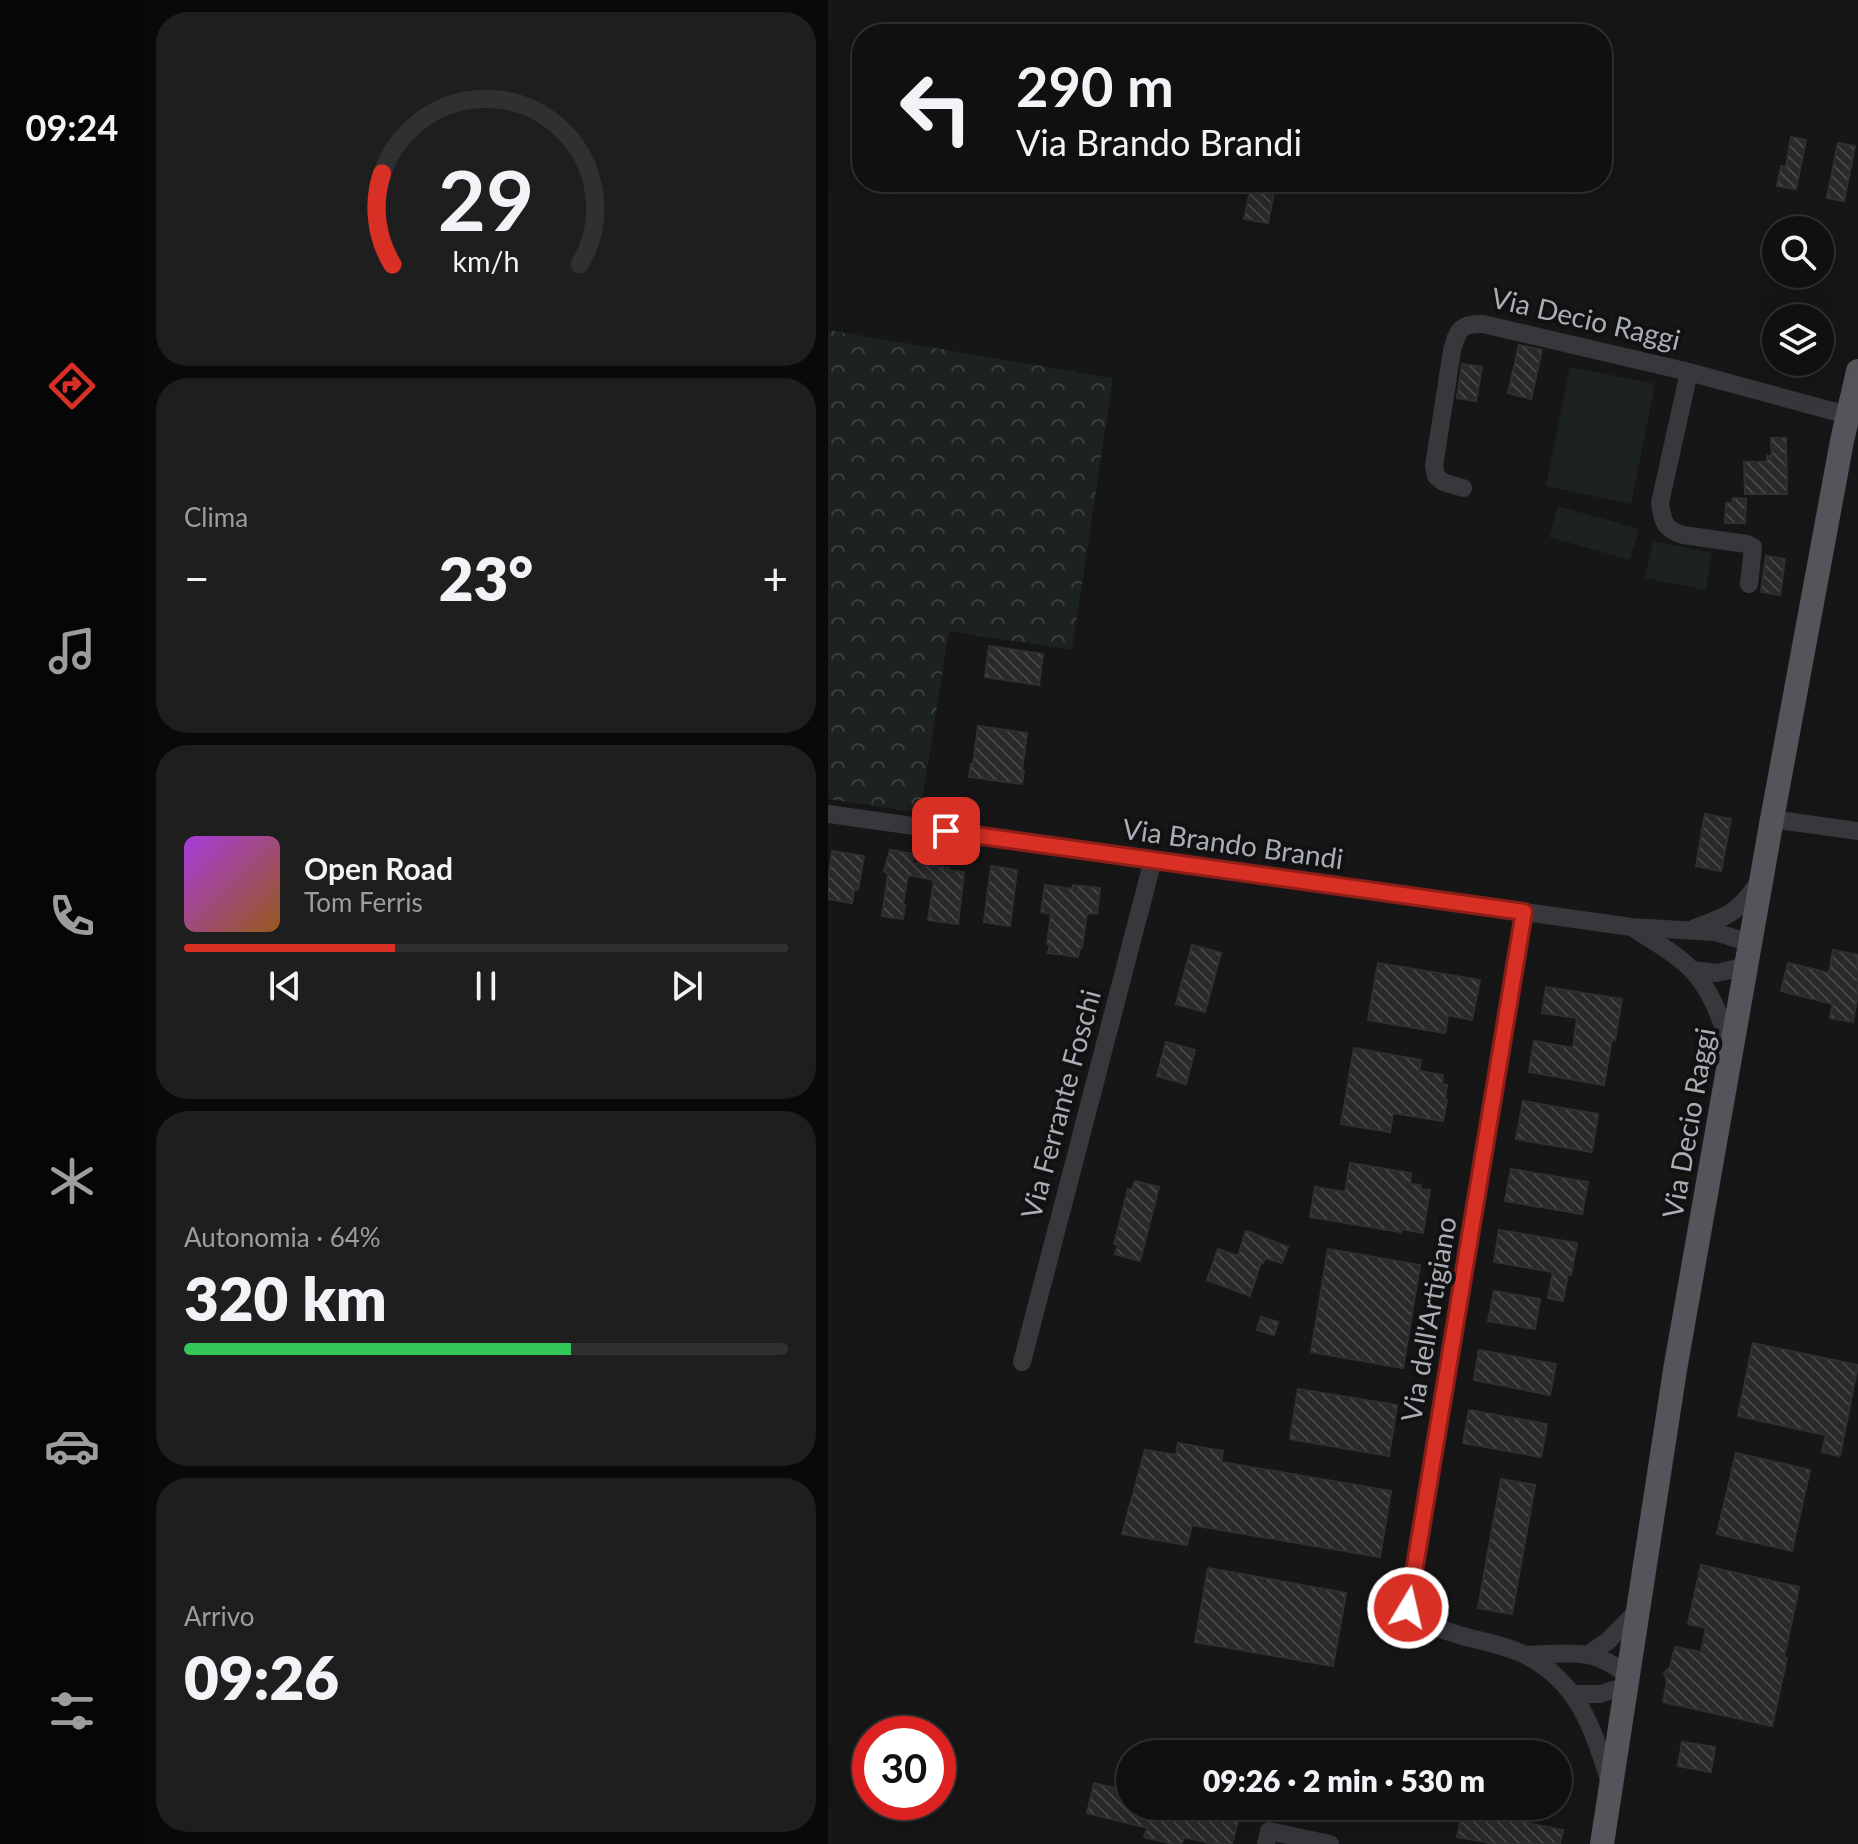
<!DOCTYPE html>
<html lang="it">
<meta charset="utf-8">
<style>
:root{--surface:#101011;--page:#1e1e1f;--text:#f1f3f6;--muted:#9c9d9f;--line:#303031;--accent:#d93025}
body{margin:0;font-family:Lato,sans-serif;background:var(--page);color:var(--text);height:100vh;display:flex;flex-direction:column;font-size:30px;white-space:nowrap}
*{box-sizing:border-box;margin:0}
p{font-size:26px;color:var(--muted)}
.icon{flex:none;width:44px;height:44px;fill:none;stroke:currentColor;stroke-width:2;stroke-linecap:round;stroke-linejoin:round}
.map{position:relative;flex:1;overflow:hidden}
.drawer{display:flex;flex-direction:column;gap:12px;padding:12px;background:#090909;width:684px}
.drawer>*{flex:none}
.guide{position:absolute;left:24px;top:24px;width:760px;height:168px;border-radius:32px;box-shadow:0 8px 32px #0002,0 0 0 2px var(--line);background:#101011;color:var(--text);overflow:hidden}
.controls{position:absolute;left:934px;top:216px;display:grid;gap:16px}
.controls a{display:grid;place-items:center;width:72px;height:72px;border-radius:50%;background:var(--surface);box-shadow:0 8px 32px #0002,0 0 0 2px var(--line);font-size:40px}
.speed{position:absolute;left:24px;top:1716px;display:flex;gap:16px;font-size:40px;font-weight:700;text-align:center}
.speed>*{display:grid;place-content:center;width:104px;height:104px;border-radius:50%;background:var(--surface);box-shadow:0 8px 32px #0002,0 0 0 2px var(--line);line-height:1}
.speed .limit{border:12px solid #d22;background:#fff;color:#111}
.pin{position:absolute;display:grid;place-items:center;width:68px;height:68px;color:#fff;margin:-34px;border-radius:16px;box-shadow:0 4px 12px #0006}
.me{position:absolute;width:88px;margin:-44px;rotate:9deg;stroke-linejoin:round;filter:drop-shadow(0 0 6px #0008)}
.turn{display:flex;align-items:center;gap:28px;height:168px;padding:0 32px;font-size:36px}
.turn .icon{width:104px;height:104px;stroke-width:2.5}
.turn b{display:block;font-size:56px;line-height:68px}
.big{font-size:60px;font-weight:800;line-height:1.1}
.drawer .card{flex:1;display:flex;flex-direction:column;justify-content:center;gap:12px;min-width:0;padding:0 28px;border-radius:32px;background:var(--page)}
.drawer .dial{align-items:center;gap:0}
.dial svg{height:208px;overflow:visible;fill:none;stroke:var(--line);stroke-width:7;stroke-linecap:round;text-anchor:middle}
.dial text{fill:var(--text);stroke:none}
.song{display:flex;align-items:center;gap:24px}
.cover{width:96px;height:96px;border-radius:12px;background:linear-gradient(135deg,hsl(280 70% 55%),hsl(30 70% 35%))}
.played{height:8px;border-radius:4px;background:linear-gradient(90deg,var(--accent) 35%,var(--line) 35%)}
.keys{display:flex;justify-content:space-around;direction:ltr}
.heat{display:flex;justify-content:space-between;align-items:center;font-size:44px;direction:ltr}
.charge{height:12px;border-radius:6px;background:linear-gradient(90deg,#34c759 64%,var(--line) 0)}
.trip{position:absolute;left:288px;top:1740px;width:456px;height:80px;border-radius:40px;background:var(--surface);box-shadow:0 8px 32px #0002,0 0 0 2px var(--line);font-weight:800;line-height:80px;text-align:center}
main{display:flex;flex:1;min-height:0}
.tabs{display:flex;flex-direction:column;width:144px;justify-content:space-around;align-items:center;background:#060607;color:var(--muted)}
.tabs .icon{width:56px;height:56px}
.tabs .on{color:var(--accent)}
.tabs b{font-size:36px;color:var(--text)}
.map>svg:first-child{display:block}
.green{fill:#1c221d}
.forest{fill:url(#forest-crowns)}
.building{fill:url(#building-back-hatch);stroke:#303033;stroke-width:2}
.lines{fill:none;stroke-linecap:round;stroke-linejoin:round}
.minor{stroke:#37383c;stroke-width:18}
.major{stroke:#53555a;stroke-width:24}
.route-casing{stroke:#8d1f18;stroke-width:20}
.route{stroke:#d93025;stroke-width:14}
.labels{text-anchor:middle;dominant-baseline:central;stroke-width:8;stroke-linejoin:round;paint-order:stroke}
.street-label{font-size:28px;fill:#a9adb6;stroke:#111112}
</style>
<main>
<nav class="tabs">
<b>09:24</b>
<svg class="icon on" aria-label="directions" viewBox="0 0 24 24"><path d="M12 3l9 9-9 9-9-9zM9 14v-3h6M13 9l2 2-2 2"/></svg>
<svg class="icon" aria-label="music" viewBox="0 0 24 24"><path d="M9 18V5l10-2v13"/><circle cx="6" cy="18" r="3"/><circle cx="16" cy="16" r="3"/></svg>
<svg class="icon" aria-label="phone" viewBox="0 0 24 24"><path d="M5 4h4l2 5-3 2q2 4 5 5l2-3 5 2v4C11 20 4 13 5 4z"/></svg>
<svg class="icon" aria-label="climate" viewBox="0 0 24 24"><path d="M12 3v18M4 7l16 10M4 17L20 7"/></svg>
<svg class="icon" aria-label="car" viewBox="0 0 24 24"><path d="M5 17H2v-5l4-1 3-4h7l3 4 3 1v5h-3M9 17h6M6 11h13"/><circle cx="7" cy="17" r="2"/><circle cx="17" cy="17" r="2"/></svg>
<svg class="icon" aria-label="filters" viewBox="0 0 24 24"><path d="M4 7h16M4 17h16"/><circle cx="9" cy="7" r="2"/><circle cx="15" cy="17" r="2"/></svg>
</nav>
<section class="drawer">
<div class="card dial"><svg viewBox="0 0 100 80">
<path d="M14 69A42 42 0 1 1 86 69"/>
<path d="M14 69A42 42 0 0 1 10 34" stroke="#d93025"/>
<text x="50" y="56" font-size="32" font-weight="700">29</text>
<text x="50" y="72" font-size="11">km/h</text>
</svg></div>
<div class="card"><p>Clima</p>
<div class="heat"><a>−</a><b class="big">23°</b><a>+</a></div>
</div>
<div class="card">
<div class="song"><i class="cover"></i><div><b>Open Road</b><p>Tom Ferris</p></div></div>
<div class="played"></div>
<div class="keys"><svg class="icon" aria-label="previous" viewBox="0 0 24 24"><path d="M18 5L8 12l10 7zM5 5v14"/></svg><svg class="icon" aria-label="pause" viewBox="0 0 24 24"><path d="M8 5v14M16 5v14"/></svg><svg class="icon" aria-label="next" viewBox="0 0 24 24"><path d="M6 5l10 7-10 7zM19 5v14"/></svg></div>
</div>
<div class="card"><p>Autonomia · 64%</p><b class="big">320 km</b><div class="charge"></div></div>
<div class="card"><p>Arrivo</p><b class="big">09:26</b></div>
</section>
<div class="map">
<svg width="1030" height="1844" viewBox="0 0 1030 1844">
<defs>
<pattern id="forest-crowns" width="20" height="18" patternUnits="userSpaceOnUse" patternTransform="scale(2)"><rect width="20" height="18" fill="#1c221d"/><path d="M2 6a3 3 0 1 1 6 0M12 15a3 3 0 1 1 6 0" fill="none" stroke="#3a3f3c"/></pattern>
<pattern id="building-back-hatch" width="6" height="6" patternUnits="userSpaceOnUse" patternTransform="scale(2)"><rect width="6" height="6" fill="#29292b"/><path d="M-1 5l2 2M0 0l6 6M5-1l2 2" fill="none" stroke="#454548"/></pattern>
</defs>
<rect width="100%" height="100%" fill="#161617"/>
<path class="green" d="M 742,367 L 827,384 L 803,504 L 718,486 Z
M 730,506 L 811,529 L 802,560 L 721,537 Z
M 825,541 L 884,553 L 878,590 L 817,578 Z"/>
<path class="forest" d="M 0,330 L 285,378 L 244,650 L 121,631 L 92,813 L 0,799 Z"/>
<path class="building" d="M 963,137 L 978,140 L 968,189 L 949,186 L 953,166 L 958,167 Z
M 1010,143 L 1027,146 L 1016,201 L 999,198 Z
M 424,182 L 448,182 L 440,223 L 416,219 Z
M 691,345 L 714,350 L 703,399 L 680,393 Z
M 634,364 L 654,367 L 648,401 L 629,398 Z
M 943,438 L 958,438 L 959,494 L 917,494 L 916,462 L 939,462 L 939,456 L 944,456 Z
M 905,498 L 918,499 L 917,523 L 897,523 L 898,503 L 904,503 Z
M 938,556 L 957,559 L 952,595 L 933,592 Z
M 161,646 L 215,654 L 211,685 L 157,677 Z
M 150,726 L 199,733 L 194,771 L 196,771 L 194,784 L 141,777 L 143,764 L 145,764 Z
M 877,814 L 903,819 L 893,871 L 868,866 Z
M 62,850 L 86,854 L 84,863 L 121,868 L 120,870 L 136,872 L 130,924 L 100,920 L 106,880 L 80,875 L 75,904 L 77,905 L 75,919 L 54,916 L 60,874 L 56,871 Z
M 4,851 L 36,856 L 30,890 L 26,890 L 24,903 L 0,899 L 0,880 Z
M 163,866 L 189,870 L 182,926 L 156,922 Z
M 217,885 L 244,889 L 245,885 L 272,888 L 269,914 L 259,913 L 254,948 L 252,948 L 250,957 L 220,953 L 222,944 L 219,944 L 223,914 L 213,912 Z
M 364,945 L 393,953 L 377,1012 L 348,1004 Z
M 1005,950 L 1030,955 L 1030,993 L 1025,1022 L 1002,1018 L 1005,1004 L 953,991 L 960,963 L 1001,973 Z
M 550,963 L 652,980 L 644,1020 L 620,1015 L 617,1033 L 540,1020 Z
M 718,987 L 794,999 L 787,1040 L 784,1039 L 776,1085 L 701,1072 L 706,1041 L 745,1048 L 749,1018 L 714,1013 Z
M 338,1042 L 367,1050 L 358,1084 L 329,1076 Z
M 526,1048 L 593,1060 L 591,1071 L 615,1075 L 614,1084 L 619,1085 L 617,1099 L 619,1100 L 615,1121 L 565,1113 L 562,1132 L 513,1124 Z
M 695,1101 L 770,1114 L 764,1152 L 688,1139 Z
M 522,1163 L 583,1173 L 582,1184 L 593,1185 L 592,1189 L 602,1190 L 595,1233 L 574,1229 L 573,1232 L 482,1217 L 487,1187 L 517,1192 Z
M 683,1169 L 760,1182 L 754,1214 L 677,1201 Z
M 307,1181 L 331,1187 L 312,1261 L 287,1254 L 290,1245 L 286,1244 L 300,1189 L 304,1190 Z
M 671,1230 L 749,1243 L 743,1275 L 740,1274 L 735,1301 L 720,1298 L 725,1272 L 666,1262 Z
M 418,1231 L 460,1247 L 454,1263 L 437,1258 L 435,1263 L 433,1262 L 422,1296 L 379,1280 L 390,1249 L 410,1256 Z
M 500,1249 L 592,1265 L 575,1368 L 483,1352 Z
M 666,1291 L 712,1299 L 707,1329 L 660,1321 Z
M 433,1317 L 450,1322 L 446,1335 L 429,1330 Z
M 925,1343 L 1030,1365 L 1012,1456 L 994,1452 L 998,1435 L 910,1416 Z
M 651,1350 L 728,1364 L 722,1395 L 646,1380 Z
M 470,1389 L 569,1405 L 561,1456 L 462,1439 Z
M 641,1410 L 719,1424 L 713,1457 L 635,1443 Z
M 350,1443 L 395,1451 L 393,1462 L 563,1491 L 552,1557 L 364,1525 L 359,1545 L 294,1534 L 317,1450 L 348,1455 Z
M 908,1453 L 982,1470 L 964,1551 L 889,1534 Z
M 673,1479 L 707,1485 L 684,1614 L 650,1608 Z
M 873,1565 L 971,1587 L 956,1658 L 959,1658 L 944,1726 L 835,1702 L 839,1682 L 836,1673 L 842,1667 L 847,1647 L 873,1652 L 878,1628 L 860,1624 Z
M 380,1568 L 518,1593 L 505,1666 L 367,1642 Z
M 854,1742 L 887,1747 L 883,1772 L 850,1766 Z
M 266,1783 L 302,1792 L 302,1806 L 360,1806 L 411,1818 L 404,1844 L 386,1844 L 356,1837 L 354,1844 L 345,1844 L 316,1837 L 319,1828 L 259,1813 Z
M 635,1810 L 735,1830 L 732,1844 L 667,1844 L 629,1837 Z"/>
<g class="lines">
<path class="minor" d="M 635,488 L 615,482 L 608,476 L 606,466 L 624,351 C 629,331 632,323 655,324 L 861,372
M 921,584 L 925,547 L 919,544 L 855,535 C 836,529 835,522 832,503 L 861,372 L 1019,415
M 0,814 L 803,927 L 887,932 L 922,943
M 944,819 L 1030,831
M 696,912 L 580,1608 C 590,1614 600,1622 611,1628 C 638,1640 673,1642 699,1656 C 751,1683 765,1729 781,1780
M 805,928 C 825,941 846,952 862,968 C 883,989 893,1019 902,1046
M 867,928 C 903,915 909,913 932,881
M 865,970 L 889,973 L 918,966
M 194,1362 L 325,860
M 761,1654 L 780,1641 L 809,1611
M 698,1655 C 741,1654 764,1646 799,1675
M 746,1694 L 772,1694 L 798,1686
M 438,1844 L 441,1831 L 502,1844"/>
<path class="major" d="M 774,1844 L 847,1370 L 944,819 L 1014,441 L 1030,371"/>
</g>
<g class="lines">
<g class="route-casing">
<path id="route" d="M 118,831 L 696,912 L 580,1608"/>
</g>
<use href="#route" class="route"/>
</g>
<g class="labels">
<g class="street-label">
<text transform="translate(758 318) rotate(13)">Via Decio Raggi</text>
<text transform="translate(405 843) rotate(8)">Via Brando Brandi</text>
<text transform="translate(232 1104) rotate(-75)">Via Ferrante Foschi</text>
<text transform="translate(860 1123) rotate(-80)">Via Decio Raggi</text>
<text transform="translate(600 1319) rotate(-80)">Via dell'Artigiano</text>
</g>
</g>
</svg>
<div class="controls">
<a><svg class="icon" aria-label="search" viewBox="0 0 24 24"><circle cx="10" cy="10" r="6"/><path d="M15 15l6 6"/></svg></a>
<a><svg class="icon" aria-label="layers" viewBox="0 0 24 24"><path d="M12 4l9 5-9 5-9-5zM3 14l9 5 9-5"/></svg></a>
</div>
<div class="speed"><div class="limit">30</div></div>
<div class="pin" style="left:118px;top:831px;background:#d93025"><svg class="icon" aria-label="arrive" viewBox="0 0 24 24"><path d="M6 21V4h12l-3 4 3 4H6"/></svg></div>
<svg class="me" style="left:580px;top:1608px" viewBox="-20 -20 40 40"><circle r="17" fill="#d93025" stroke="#fff" stroke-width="3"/><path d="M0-11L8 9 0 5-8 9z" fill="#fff"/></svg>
<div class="trip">09:26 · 2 min · 530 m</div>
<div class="guide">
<div class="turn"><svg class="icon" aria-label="left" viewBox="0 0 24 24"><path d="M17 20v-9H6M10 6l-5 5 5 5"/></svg><div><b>290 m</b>Via Brando Brandi</div></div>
</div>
</div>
</main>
